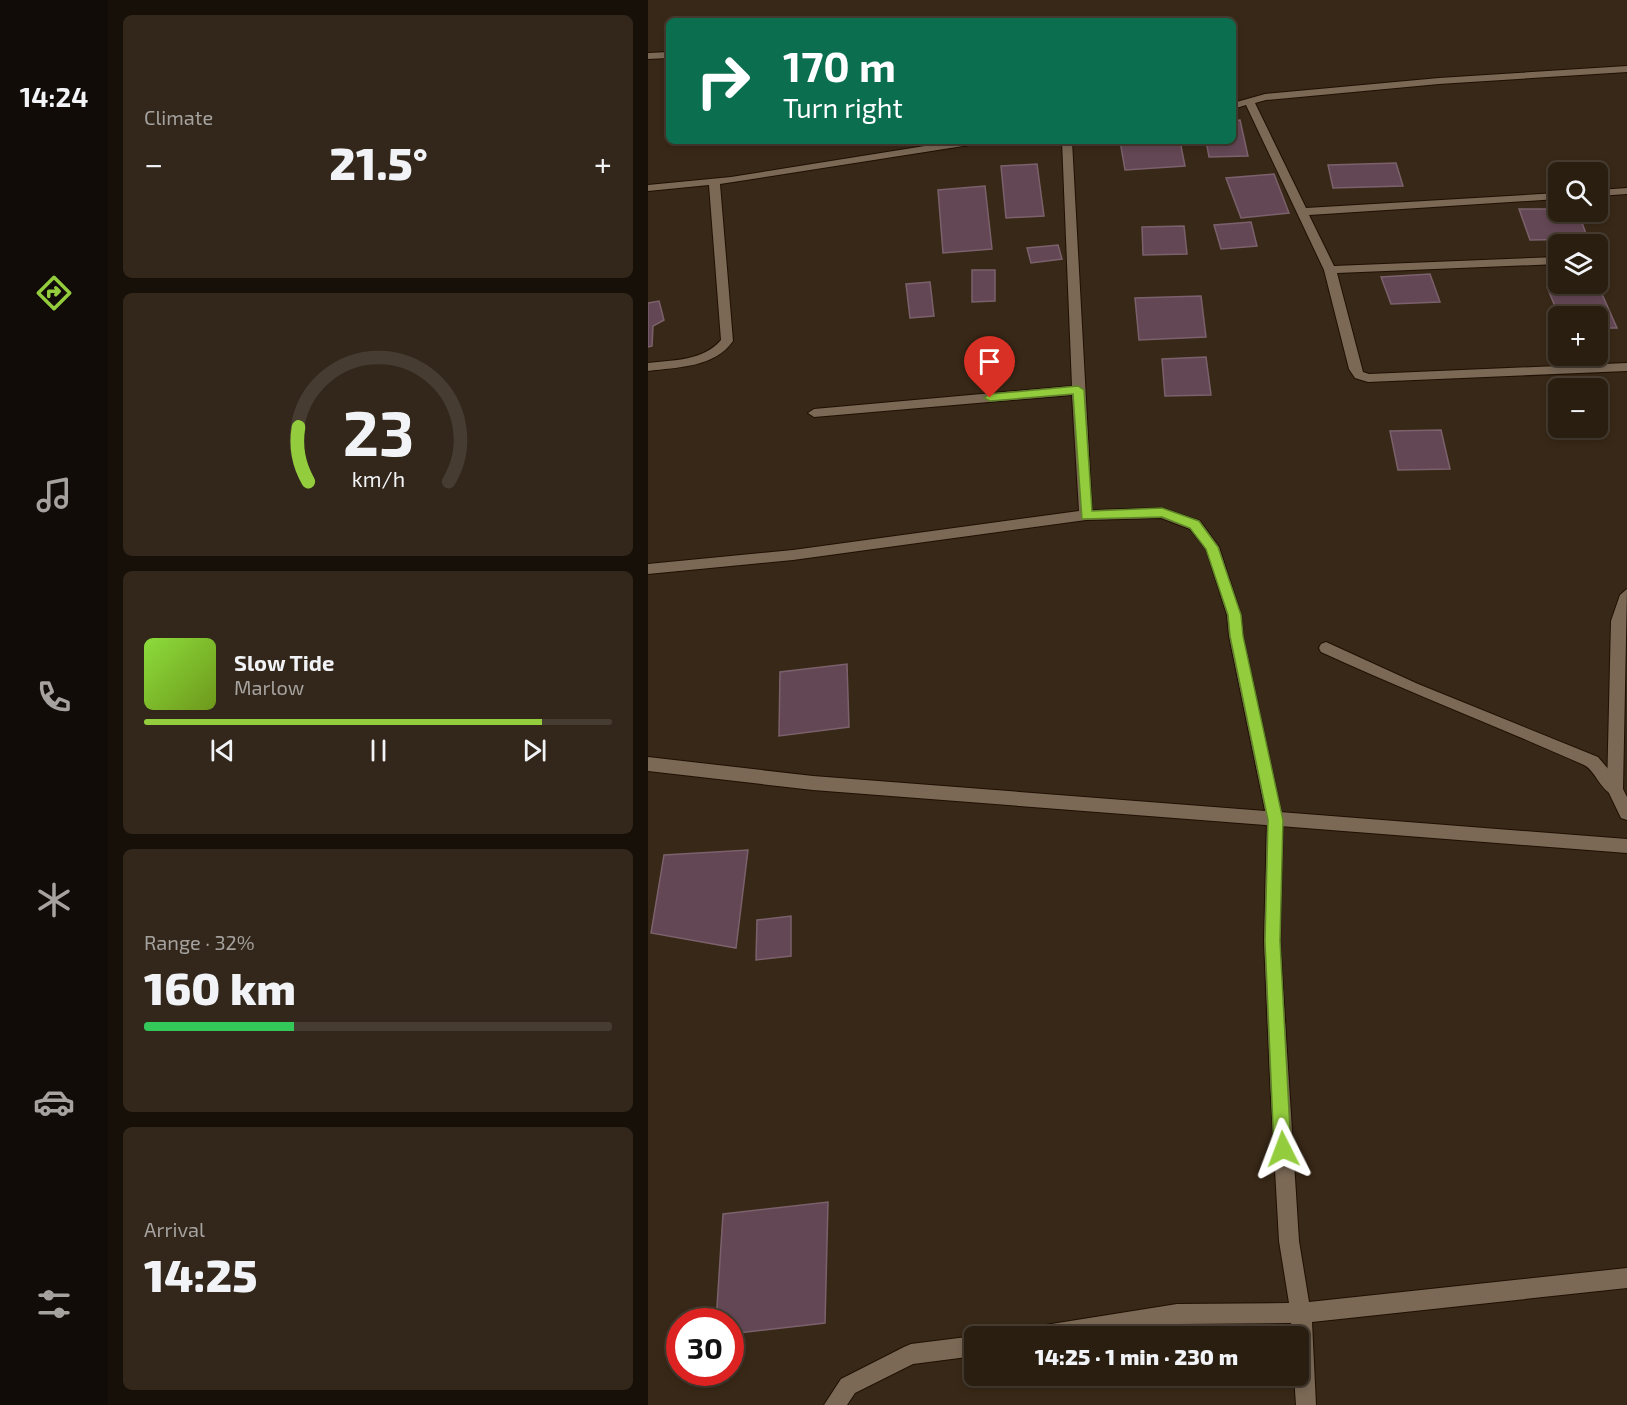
<!DOCTYPE html>
<meta charset="utf-8">
<style>
:root{--surface:#2a1e11;--page:#32271a;--text:#f1f3f6;--muted:#a5a29f;--line:#463c31;--accent:#93cd3d}
body{margin:0;font-family:"Exo 2",sans-serif;background:var(--page);color:var(--text);height:100vh;display:flex;flex-direction:column;font-size:22px;white-space:nowrap}
*{box-sizing:border-box;margin:0}
p{font-size:20px;color:var(--muted)}
.icon{flex:none;width:33px;height:33px;fill:none;stroke:currentColor;stroke-width:2;stroke-linecap:round;stroke-linejoin:round}
.map{position:relative;flex:1;overflow:hidden}
.panel{display:flex;flex-direction:column;gap:15px;padding:15px;background:#171009;width:540px}
.panel>*{flex:none}
.hud{position:absolute;left:18px;top:18px;width:570px;height:126px;border-radius:9px;box-shadow:0 3px 9px #0003,0 0 0 2px var(--line);background:#0b6e4f;color:#fff;overflow:hidden}
.tools{position:absolute;left:900px;top:162px;display:grid;gap:12px}
.tools a{display:grid;place-items:center;width:60px;height:60px;border-radius:9px;background:var(--surface);box-shadow:0 3px 9px #0003,0 0 0 2px var(--line);font-size:30px}
.speed{position:absolute;left:18px;top:1308px;display:flex;gap:12px;font-size:30px;font-weight:700;text-align:center}
.speed>*{display:grid;place-content:center;width:78px;height:78px;border-radius:50%;background:var(--surface);box-shadow:0 3px 9px #0003,0 0 0 2px var(--line);line-height:1}
.speed .limit{border:9px solid #d22;background:#fff;color:#111}
.pin{position:absolute;display:grid;place-items:center;width:51px;height:51px;color:#fff;margin:-62px -26px;border-radius:50% 50% 50% 0;rotate:-45deg;box-shadow:0 0 6px #0007}
.pin .icon{rotate:45deg}
.me{position:absolute;width:66px;margin:-33px;rotate:357deg;stroke-linejoin:round;filter:drop-shadow(0 0 4px #0008)}
.turn{display:flex;align-items:center;gap:21px;height:126px;padding:0 18px;font-size:27px}
.turn .icon{width:78px;height:78px;stroke-width:2.5}
.turn b{display:block;font-size:42px;line-height:51px}
.big{font-size:45px;font-weight:800;line-height:1.1}
.panel .tile{flex:1;display:flex;flex-direction:column;justify-content:center;gap:9px;min-width:0;padding:0 21px;border-radius:9px;background:var(--page)}
.panel .dial{align-items:center;gap:0}
.dial svg{height:156px;overflow:visible;fill:none;stroke:var(--line);stroke-width:7;stroke-linecap:round;text-anchor:middle}
.dial text{fill:var(--text);stroke:none}
.song{display:flex;align-items:center;gap:18px}
.cover{width:72px;height:72px;border-radius:9px;background:linear-gradient(135deg,hsl(90 70% 55%),hsl(80 70% 35%))}
.played{height:6px;border-radius:3px;background:linear-gradient(90deg,var(--accent) 85%,var(--line) 85%)}
.keys{display:flex;justify-content:space-around;direction:ltr}
.heat{display:flex;justify-content:space-between;align-items:center;font-size:33px;direction:ltr}
.charge{height:9px;border-radius:4px;background:linear-gradient(90deg,#34c759 32%,var(--line) 0)}
.trip{position:absolute;left:316px;top:1326px;width:345px;height:60px;border-radius:9px;background:var(--surface);box-shadow:0 3px 9px #0003,0 0 0 2px var(--line);font-weight:800;line-height:60px;text-align:center}
main{display:flex;flex:1;min-height:0}
.tab-bar{display:flex;flex-direction:column;width:108px;justify-content:space-around;align-items:center;background:#110c07;color:var(--muted)}
.tab-bar .icon{width:42px;height:42px}
.tab-bar .active{color:var(--accent)}
.tab-bar b{font-size:27px;color:var(--text)}
.map>svg:first-child{display:block}
.building{fill:#634754;stroke:#7b616c;stroke-width:1.5}
.lines{fill:none;stroke-linecap:round;stroke-linejoin:round}
.lane-casing{stroke:#1f1002;stroke-width:2}
.street-casing{stroke:#1f1002;stroke-width:2}
.secondary-casing{stroke:#1f1002;stroke-width:2}
.lane{fill:#7b6956;fill-rule:evenodd}
.street{fill:#7b6956;fill-rule:evenodd}
.secondary{fill:#7b6956;fill-rule:evenodd}
.route{fill:#93cd3d;stroke:#608528;stroke-width:1.5}
</style>
<main>
<nav class="tab-bar">
<b>14:24</b>
<svg class="icon active" aria-label="directions" viewBox="0 0 24 24"><path d="M12 3l9 9-9 9-9-9zM9 14v-3h6M13 9l2 2-2 2"/></svg>
<svg class="icon" aria-label="music" viewBox="0 0 24 24"><path d="M9 18V5l10-2v13"/><circle cx="6" cy="18" r="3"/><circle cx="16" cy="16" r="3"/></svg>
<svg class="icon" aria-label="phone" viewBox="0 0 24 24"><path d="M5 4h4l2 5-3 2q2 4 5 5l2-3 5 2v4C11 20 4 13 5 4z"/></svg>
<svg class="icon" aria-label="climate" viewBox="0 0 24 24"><path d="M12 3v18M4 7l16 10M4 17L20 7"/></svg>
<svg class="icon" aria-label="car" viewBox="0 0 24 24"><path d="M5 17H2v-5l4-1 3-4h7l3 4 3 1v5h-3M9 17h6M6 11h13"/><circle cx="7" cy="17" r="2"/><circle cx="17" cy="17" r="2"/></svg>
<svg class="icon" aria-label="filters" viewBox="0 0 24 24"><path d="M4 7h16M4 17h16"/><circle cx="9" cy="7" r="2"/><circle cx="15" cy="17" r="2"/></svg>
</nav>
<section class="panel">
<div class="tile"><p>Climate</p>
<div class="heat"><a>−</a><b class="big">21.5°</b><a>+</a></div>
</div>
<div class="tile dial"><svg viewBox="0 0 100 80">
<path d="M14 69A42 42 0 1 1 86 69"/>
<path d="M14 69A42 42 0 0 1 9 41" stroke="#93cd3d"/>
<text x="50" y="56" font-size="32" font-weight="700">23</text>
<text x="50" y="72" font-size="11">km/h</text>
</svg></div>
<div class="tile">
<div class="song"><i class="cover"></i><div><b>Slow Tide</b><p>Marlow</p></div></div>
<div class="played"></div>
<div class="keys"><svg class="icon" aria-label="previous" viewBox="0 0 24 24"><path d="M18 5L8 12l10 7zM5 5v14"/></svg><svg class="icon" aria-label="pause" viewBox="0 0 24 24"><path d="M8 5v14M16 5v14"/></svg><svg class="icon" aria-label="next" viewBox="0 0 24 24"><path d="M6 5l10 7-10 7zM19 5v14"/></svg></div>
</div>
<div class="tile"><p>Range · 32%</p><b class="big">160 km</b><div class="charge"></div></div>
<div class="tile"><p>Arrival</p><b class="big">14:25</b></div>
</section>
<div class="map">
<svg width="979" height="1405" viewBox="0 0 979 1405">
<rect width="100%" height="100%" fill="#382817"/>
<path class="building" d="M 592,120 L 600,156 L 561,157 L 558,141 L 585,141 L 585,121 Z
M 472,141 L 532,141 L 537,166 L 477,170 Z
M 748,163 L 755,186 L 685,188 L 680,165 Z
M 389,164 L 396,216 L 358,218 L 353,166 Z
M 626,174 L 641,213 L 593,218 L 578,178 Z
M 337,186 L 344,249 L 295,253 L 290,190 Z
M 871,209 L 910,209 L 910,212 L 930,212 L 940,239 L 882,240 Z
M 603,222 L 609,246 L 573,249 L 566,225 Z
M 536,226 L 539,254 L 495,255 L 494,227 Z
M 410,245 L 414,259 L 383,263 L 379,248 Z
M 324,270 L 347,270 L 347,301 L 324,302 Z
M 782,274 L 792,302 L 743,304 L 733,277 Z
M 282,282 L 286,316 L 262,318 L 258,284 Z
M 950,285 L 969,328 L 950,328 L 950,316 L 911,316 L 899,287 Z
M 553,296 L 558,337 L 491,340 L 487,298 Z
M 11,301 L 16,320 L 5,326 L 4,346 L 0,347 L 0,303 Z
M 558,357 L 563,395 L 517,396 L 514,359 Z
M 793,430 L 802,469 L 750,470 L 742,431 Z
M 199,664 L 201,727 L 131,736 L 132,672 Z
M 100,850 L 88,948 L 3,933 L 16,855 Z
M 143,916 L 143,956 L 108,960 L 109,920 Z
M 180,1202 L 177,1323 L 82,1334 L 82,1322 L 68,1322 L 75,1214 Z"/>
<g class="lines">
<g class="lane-casing">
<path id="lane" d="M 678,642 L 770,684 L 950,757 L 973,784 L 975,789 L 973,794 C 955,800 949,771 936,765 C 849,726 760,692 673,652 L 671,648 L 673,644 Z"/>
</g>
<g class="street-casing">
<path id="street" d="M 21,52 L 21,58 L 0,59 L 0,53 Z
M 979,66 L 979,72 L 791,84 L 618,100 L 607,103 L 658,208 L 910,193 L 910,199 L 661,215 L 686,266 L 910,257 L 910,264 L 689,273 L 715,372 L 721,374 L 979,363 L 979,371 L 720,382 L 707,378 L 701,369 L 676,270 L 598,105 L 585,109 L 585,103 L 617,94 L 791,78 Z
M 308,141 L 333,141 L 328,144 L 72,184 L 85,341 C 66,368 30,367 0,371 L 0,363 C 26,360 55,361 73,340 L 61,185 L 0,191 L 0,185 L 83,177 Z
M 414,141 L 424,141 L 444,510 L 514,508 L 552,521 L 571,547 L 593,615 L 595,636 L 635,820 L 632,941 L 651,1241 L 661,1302 L 979,1268 L 979,1288 L 664,1322 L 668,1405 L 648,1405 L 646,1376 L 651,1376 L 651,1336 L 644,1336 L 643,1323 L 529,1324 L 451,1336 L 381,1336 L 384,1329 L 391,1326 L 529,1304 L 641,1303 L 631,1241 L 622,1080 L 616,941 L 619,820 L 581,636 L 579,615 L 558,549 L 542,529 L 513,518 L 438,520 L 145,560 L 0,574 L 0,564 L 145,550 L 431,511 L 424,395 L 166,417 L 160,413 L 166,409 L 424,386 Z
M 979,188 L 979,194 L 950,196 L 950,190 Z
M 979,589 L 975,789 L 979,797 L 979,820 L 973,818 L 959,789 L 963,621 L 972,595 Z
M 327,1336 L 327,1356 L 265,1364 L 207,1393 L 199,1405 L 176,1405 L 193,1379 L 256,1347 L 263,1344 Z"/>
</g>
<g class="secondary-casing">
<path id="secondary" d="M 0,757 L 165,776 L 979,839 L 979,853 L 165,790 L 0,771 Z"/>
</g>
<use href="#lane" class="lane"/>
<use href="#street" class="street"/>
<use href="#secondary" class="secondary"/>
</g>
<path class="route" d="M 430,386 L 436,390 L 444,511 L 514,508 L 551,521 L 570,547 L 593,615 L 595,636 L 635,820 L 632,941 L 643,1149 L 641,1155 L 635,1157 L 629,1155 L 626,1149 L 617,941 L 620,820 L 582,636 L 580,615 L 558,549 L 542,528 L 514,517 L 434,519 L 425,394 L 342,401 L 336,398 L 342,394 Z"/>
</svg>
<div class="tools">
<a><svg class="icon" aria-label="search" viewBox="0 0 24 24"><circle cx="10" cy="10" r="6"/><path d="M15 15l6 6"/></svg></a>
<a><svg class="icon" aria-label="layers" viewBox="0 0 24 24"><path d="M12 4l9 5-9 5-9-5zM3 14l9 5 9-5"/></svg></a>
<a>+</a>
<a>−</a>
</div>
<div class="speed"><div class="limit">30</div></div>
<div class="pin" style="left:342px;top:398px;background:#d93025"><svg class="icon" aria-label="arrive" viewBox="0 0 24 24"><path d="M6 21V4h12l-3 4 3 4H6"/></svg></div>
<svg class="me" style="left:635px;top:1149px" viewBox="-20 -20 40 40"><path d="M0-17L14 15 0 8-14 15z" fill="#93cd3d" stroke="#fff" stroke-width="4"/></svg>
<div class="trip">14:25 · 1 min · 230 m</div>
<div class="hud">
<div class="turn"><svg class="icon" aria-label="right" viewBox="0 0 24 24"><path d="M7 20v-9h11M14 6l5 5-5 5"/></svg><div><b>170 m</b>Turn right</div></div>
</div>
</div>
</main>
